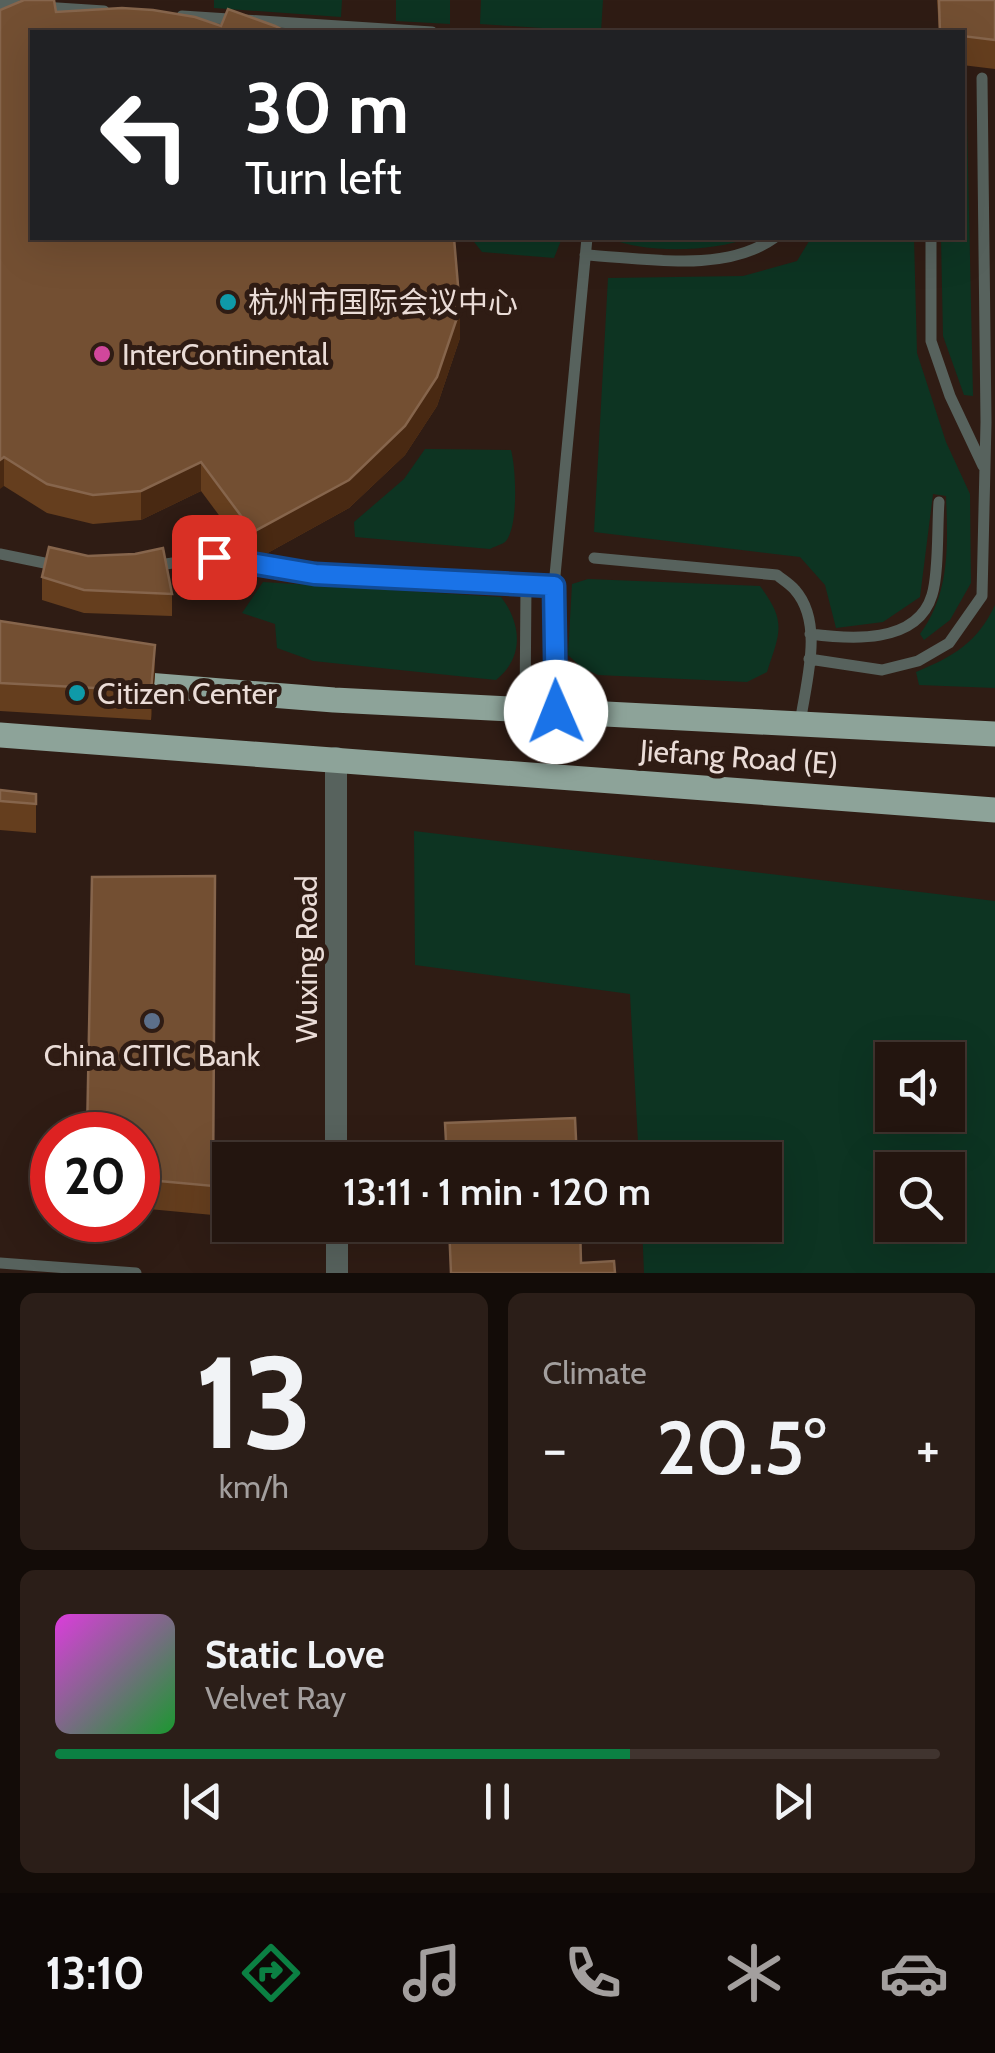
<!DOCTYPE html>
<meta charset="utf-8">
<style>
:root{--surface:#23150f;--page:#2b1e18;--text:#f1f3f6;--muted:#a39f9e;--line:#40342f;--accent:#0b8043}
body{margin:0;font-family:Cabin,"Noto Sans SC",sans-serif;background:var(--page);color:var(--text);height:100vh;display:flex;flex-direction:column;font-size:38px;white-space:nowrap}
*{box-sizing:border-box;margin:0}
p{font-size:32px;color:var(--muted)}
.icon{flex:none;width:55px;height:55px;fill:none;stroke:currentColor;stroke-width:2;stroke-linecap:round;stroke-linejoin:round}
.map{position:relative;height:1273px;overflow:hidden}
.panel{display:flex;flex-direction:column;gap:20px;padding:20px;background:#130c08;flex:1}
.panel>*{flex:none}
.top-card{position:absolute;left:30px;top:30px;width:935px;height:210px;border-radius:0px;box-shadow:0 10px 40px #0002,0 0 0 2px var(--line);background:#202124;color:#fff;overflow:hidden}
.buttons{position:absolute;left:875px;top:1042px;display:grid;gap:20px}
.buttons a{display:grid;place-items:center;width:90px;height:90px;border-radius:0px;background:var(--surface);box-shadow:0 10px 40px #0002,0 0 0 2px var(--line);font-size:50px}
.speed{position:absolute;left:30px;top:1112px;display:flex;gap:20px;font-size:50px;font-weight:700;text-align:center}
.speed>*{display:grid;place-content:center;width:130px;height:130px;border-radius:50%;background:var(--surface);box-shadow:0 10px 40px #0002,0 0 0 2px var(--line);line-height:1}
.speed .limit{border:15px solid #d22;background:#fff;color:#111}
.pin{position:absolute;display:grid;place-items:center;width:85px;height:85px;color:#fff;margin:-42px;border-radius:20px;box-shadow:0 5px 15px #0006}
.me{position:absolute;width:110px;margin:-55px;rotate:359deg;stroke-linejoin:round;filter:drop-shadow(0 0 8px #0008)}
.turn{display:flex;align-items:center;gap:35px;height:210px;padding:0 50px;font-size:45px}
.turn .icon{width:130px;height:130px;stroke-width:2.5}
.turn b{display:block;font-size:70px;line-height:85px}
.big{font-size:75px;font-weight:600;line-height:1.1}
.panel .widget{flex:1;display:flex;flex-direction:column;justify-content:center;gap:15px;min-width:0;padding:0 35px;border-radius:15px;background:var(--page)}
.panel .dial{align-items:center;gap:0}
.dial b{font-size:130px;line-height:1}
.song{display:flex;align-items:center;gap:30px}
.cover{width:120px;height:120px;border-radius:15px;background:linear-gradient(135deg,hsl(300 70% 55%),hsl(130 70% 35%))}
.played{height:10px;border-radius:5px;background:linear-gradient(90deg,var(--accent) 65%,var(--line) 65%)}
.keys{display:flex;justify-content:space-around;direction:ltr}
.heat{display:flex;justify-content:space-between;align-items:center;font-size:55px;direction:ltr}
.panel .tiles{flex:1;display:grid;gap:20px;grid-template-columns:1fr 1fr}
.widget:last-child{grid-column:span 2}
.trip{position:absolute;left:212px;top:1142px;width:570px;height:100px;border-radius:0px;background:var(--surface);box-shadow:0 10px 40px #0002,0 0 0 2px var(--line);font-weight:600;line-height:100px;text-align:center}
.dock{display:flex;height:160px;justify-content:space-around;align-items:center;background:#0e0806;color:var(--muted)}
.dock .icon{width:70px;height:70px}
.dock .on{color:var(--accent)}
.dock b{font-size:45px;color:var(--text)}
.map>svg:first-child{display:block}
.green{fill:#0d3422;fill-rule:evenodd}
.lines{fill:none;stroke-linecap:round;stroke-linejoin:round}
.lane{stroke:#57625d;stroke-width:11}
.street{stroke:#57625d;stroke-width:22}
.primary{stroke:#8da399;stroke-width:25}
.wall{fill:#653e1e}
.shaded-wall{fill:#492912}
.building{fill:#734f32;stroke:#86654c;stroke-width:2.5}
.route-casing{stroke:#114b97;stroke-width:25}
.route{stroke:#1a73e8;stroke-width:18}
.culture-dot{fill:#0f9aa8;stroke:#2f1c14;stroke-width:4}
.hotel-dot{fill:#d1479c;stroke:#2f1c14;stroke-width:4}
.service-dot{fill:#5c6f8a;stroke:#2f1c14;stroke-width:4}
.labels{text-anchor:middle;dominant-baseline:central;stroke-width:10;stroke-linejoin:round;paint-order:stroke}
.poi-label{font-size:30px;fill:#eadcd7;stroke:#2f1c14;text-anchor:start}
.street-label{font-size:30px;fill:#eadcd7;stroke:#2f1c14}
</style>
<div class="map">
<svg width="995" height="1273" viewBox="0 0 995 1273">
<rect width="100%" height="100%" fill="#2f1c14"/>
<path class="green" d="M 214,0 L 342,0 L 341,17 L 214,8 Z
M 396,0 L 450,0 L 450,24 L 396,21 Z
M 481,0 L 603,0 L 601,32 L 480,24 Z
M 962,73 L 966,73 L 973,396 L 964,395 L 943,336 L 941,238 L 962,238 Z
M 471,238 L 562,238 L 554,258 L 482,252 Z
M 609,238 L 749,238 C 712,252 645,254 609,238 Z
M 811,238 L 914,238 L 917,353 L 946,442 L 970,494 L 971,583 L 950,620 L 924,640 L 920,634 C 950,593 948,546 946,496 L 933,494 L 920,597 L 883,622 L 836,628 L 825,585 L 800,557 L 594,532 L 608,278 L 743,276 L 797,261 Z
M 425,449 L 511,450 C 516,468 519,528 505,542 C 503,544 493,547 490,549 L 355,537 L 354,522 L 404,479 Z
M 588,579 L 760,586 C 787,622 780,632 767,672 L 747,682 L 598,675 L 581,667 L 568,655 L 572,584 Z
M 263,582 L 501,597 C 522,624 524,658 496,680 L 313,661 L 277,648 L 275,624 L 242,613 Z
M 995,605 L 995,688 L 919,685 L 916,672 C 954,656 977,643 995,605 Z
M 414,831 L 995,901 L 995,1273 L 644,1273 L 642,1225 L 765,1225 L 765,1160 L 639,1160 L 630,994 L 415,965 ZM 892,1060 L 948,1060 L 948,1115 L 892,1115 ZM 892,1170 L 948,1170 L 948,1225 L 892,1225 Z"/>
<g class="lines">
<path class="lane" d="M 0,4 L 24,6
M 42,7 L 104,11
M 182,16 L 432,32
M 931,238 L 931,341 L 950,396 L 983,466
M 585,255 C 644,258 724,274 774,238
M 0,554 L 59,566
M 594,558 L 777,575 C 783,580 790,584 795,590 C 825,624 805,685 800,724
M 152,566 L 214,557 L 315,574 L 554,586
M 810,634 C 849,639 917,645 932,595 C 939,573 937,527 939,502
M 809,659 L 882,670 L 918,661 L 949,643 L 982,596 L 986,422 L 982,78
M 525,710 L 526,585
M 556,712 L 554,586 L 587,238
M 0,1263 L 136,1273"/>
<path class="street" d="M 336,1160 L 336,758
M 337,1225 L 337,1273"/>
<path class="primary" d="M 122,683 L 334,700 L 995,734
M 0,735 L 995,810"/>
</g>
<path class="wall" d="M 937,0 L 995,0 L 995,69 L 962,65 L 962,32 L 939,32 Z
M 0,10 L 56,12 L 460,338 L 437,406 L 405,455 L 349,508 L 253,561 L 201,491 L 141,520 L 93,524 L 47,513 L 4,486 Z
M 135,554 L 172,594 L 172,616 L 84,613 L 42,600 L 42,577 L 88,556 Z
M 0,621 L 155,674 L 151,720 L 0,711 Z
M 0,790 L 36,794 L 36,833 L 0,830 Z
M 215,876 L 213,1215 L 138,1208 L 138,1135 Z"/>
<path class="shaded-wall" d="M 460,309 L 460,338 L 437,406 L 405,455 L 349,508 L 253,561 L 253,532 Z
M 4,457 L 4,486 L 0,489 L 0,460 Z
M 201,462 L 201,491 L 141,520 L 141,491 Z
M 155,645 L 155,674 L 151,720 L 151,691 Z"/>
<path class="building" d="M 24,0 L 54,0 L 56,12 L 122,8 L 153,10 L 195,17 L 221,26 L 228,9 L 275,26 L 287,32 L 32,32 L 32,238 L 454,238 L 460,309 L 437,377 L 405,426 L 349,480 L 253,532 L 201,462 L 141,491 L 93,495 L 47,484 L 4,457 L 0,460 L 0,10 Z
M 939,0 L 995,0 L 995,40 L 962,36 L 962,32 L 940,32 Z
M 49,547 L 88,556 L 135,554 L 163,548 L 172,594 L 84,590 L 42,577 Z
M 0,621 L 155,645 L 151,691 L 0,683 Z
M 0,790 L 36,794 L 36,804 L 0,801 Z
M 215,876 L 213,1186 L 138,1179 L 138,1135 L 87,1135 L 92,877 Z
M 575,1118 L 577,1160 L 447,1160 L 445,1123 Z
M 449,1225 L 580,1225 L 581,1263 L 614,1261 L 615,1273 L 451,1273 Z"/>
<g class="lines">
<g class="route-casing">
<path id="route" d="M 214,557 L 315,574 L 554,586 L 556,712"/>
</g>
<use href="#route" class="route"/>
</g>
<g class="culture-dot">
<circle cx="228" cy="302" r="10"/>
<circle cx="77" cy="693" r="10"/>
</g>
<circle class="hotel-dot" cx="102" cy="354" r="10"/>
<circle class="service-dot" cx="152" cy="1021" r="10"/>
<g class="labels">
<g class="poi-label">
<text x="248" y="302">杭州市国际会议中心</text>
<text x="122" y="354">InterContinental</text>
<text x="97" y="693">Citizen Center</text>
<text x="152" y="1055" text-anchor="middle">China CITIC Bank</text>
</g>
<g class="street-label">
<text transform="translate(739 757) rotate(4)">Jiefang Road (E)</text>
<text transform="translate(306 959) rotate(-90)">Wuxing Road</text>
</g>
</g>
</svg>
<div class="buttons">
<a><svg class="icon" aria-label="sound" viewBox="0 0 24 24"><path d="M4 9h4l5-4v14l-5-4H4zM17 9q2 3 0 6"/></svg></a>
<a><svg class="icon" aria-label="search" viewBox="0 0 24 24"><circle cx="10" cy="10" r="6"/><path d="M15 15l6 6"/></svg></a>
</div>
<div class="speed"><div class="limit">20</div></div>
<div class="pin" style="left:214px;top:557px;background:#d93025"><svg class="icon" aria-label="arrive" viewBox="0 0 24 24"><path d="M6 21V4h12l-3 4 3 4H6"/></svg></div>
<svg class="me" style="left:556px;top:712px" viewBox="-20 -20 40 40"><circle r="19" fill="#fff"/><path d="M0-13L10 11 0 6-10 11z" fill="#1a73e8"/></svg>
<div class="trip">13:11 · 1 min · 120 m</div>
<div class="top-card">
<div class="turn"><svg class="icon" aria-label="left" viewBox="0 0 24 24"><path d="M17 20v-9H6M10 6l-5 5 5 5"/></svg><div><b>30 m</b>Turn left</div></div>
</div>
</div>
<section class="panel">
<div class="tiles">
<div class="widget dial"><b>13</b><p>km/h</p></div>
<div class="widget"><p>Climate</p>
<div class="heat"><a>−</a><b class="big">20.5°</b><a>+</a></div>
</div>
<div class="widget">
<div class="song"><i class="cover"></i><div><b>Static Love</b><p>Velvet Ray</p></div></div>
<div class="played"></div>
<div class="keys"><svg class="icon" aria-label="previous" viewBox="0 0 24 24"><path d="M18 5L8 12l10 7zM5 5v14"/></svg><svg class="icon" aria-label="pause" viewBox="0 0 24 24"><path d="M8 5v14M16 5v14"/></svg><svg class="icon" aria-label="next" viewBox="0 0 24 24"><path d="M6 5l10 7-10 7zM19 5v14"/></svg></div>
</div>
</div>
</section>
<nav class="dock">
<b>13:10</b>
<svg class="icon on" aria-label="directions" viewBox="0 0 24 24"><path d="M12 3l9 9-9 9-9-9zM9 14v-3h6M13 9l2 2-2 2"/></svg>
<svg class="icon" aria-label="music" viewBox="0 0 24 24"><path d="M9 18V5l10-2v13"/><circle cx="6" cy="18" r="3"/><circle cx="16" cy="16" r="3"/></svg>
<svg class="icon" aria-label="phone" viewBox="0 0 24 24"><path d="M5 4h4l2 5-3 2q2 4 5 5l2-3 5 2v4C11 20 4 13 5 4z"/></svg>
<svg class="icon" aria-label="climate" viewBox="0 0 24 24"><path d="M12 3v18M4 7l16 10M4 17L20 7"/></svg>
<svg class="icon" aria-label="car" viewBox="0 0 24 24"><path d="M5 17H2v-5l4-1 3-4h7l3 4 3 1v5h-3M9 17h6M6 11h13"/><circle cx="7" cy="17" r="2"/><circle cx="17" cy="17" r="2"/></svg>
</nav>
